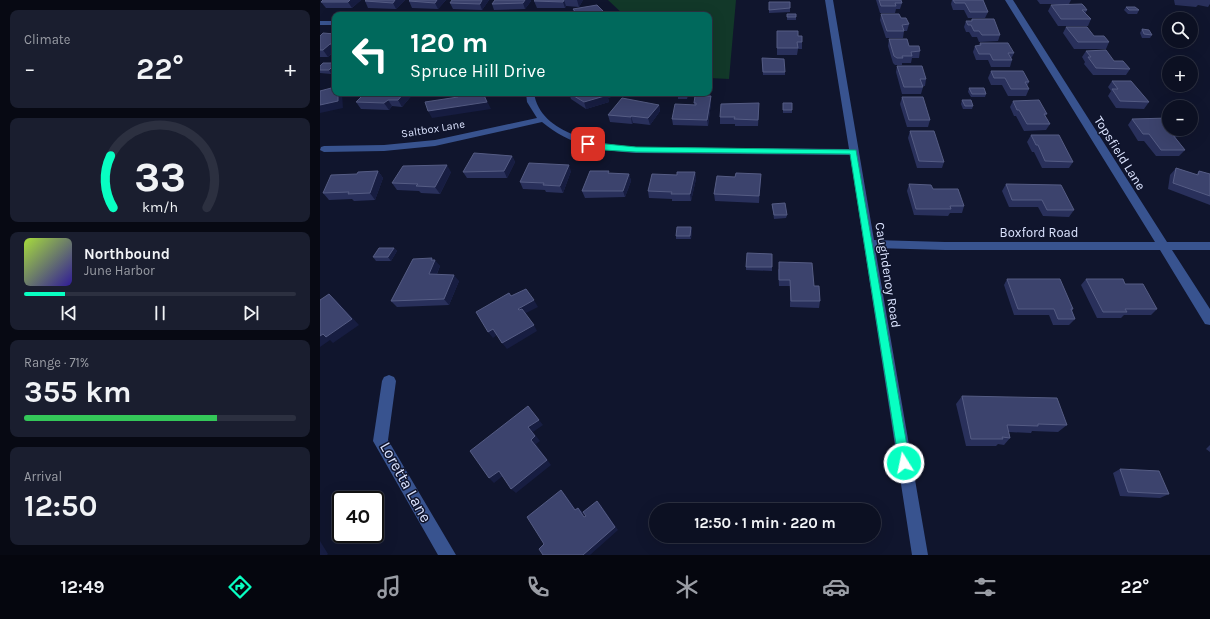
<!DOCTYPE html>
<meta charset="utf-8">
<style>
:root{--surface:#0c1022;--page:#1a1e2f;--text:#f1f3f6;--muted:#9a9da5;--line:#2c3040;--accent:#08ffc2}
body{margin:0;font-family:Karla,sans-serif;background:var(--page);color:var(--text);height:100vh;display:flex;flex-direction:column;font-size:15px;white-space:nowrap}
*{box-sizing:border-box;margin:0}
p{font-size:13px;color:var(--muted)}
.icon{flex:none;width:22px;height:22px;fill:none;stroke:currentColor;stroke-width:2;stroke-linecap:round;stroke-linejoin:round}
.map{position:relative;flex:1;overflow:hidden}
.panel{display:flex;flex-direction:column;gap:10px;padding:10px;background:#070913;width:320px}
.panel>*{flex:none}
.hud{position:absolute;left:12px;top:12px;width:380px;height:84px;border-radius:8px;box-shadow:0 4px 16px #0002,0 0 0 1px var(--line);background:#00695c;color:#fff;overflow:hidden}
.buttons{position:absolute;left:842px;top:12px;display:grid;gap:8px}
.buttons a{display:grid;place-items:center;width:36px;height:36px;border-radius:50%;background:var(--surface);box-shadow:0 4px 16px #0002,0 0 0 1px var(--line);font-size:20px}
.speed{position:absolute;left:12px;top:491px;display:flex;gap:8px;font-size:20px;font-weight:700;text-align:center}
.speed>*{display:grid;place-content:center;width:52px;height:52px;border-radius:50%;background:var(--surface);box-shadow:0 4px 16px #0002,0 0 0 1px var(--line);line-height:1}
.speed .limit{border:2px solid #111;border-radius:6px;background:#fff;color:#111}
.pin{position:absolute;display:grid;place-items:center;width:34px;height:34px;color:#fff;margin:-17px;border-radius:8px;box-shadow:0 2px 6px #0006}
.me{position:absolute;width:44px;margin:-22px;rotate:350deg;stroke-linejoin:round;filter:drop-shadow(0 0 3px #0008)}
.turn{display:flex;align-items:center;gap:14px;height:84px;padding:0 12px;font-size:18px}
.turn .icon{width:52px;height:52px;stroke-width:2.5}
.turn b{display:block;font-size:28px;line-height:34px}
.big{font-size:30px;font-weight:700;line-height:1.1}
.panel .widget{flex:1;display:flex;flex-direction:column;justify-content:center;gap:6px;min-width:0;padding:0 14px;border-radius:8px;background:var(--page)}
.panel .dial{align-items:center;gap:0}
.dial svg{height:104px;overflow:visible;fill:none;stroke:var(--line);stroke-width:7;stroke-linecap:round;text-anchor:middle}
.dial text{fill:var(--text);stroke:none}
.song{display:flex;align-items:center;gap:12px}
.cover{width:48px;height:48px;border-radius:6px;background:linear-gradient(135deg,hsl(80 70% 55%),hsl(250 70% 35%))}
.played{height:4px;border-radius:2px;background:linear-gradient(90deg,var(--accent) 15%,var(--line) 15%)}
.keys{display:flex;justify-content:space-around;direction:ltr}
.heat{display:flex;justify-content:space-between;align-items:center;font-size:22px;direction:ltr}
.charge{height:6px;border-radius:3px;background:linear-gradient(90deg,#34c759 71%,var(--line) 0)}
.trip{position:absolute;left:329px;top:503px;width:232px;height:40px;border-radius:20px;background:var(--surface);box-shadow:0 4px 16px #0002,0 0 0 1px var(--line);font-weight:700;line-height:40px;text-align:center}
.tabs{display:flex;height:64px;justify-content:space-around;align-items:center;background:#05060e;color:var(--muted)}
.tabs .icon{width:28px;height:28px}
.tabs .selected{color:var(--accent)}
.tabs b{font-size:18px;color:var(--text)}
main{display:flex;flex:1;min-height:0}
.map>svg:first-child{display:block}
.green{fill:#123829}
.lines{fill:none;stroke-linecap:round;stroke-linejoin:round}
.minor{fill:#38538f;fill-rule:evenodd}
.wall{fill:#29305b}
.shaded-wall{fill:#171d41}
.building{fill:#3c436d;stroke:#555c84}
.route{fill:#08ffc2;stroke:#05a67e}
.labels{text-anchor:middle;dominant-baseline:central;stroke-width:3;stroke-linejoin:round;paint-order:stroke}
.far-street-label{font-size:11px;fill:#dce4ff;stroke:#10152d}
.street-label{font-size:13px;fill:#dce4ff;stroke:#10152d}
.near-street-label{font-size:16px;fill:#dce4ff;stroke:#10152d}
</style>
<main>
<section class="panel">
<div class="widget"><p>Climate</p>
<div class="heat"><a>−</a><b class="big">22°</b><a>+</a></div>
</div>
<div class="widget dial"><svg viewBox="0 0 100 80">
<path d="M14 69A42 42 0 1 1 86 69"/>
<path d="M14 69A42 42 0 0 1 12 29" stroke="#08ffc2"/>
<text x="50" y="56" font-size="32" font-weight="700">33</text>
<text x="50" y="72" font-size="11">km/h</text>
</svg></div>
<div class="widget">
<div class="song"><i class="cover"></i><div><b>Northbound</b><p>June Harbor</p></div></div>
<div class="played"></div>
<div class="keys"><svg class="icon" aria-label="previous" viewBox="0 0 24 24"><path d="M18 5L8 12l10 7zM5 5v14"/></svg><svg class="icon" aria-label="pause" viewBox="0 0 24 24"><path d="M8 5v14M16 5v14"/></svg><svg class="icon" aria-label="next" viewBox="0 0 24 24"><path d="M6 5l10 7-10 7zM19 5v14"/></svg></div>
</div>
<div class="widget"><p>Range · 71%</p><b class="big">355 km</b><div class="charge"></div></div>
<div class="widget"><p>Arrival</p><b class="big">12:50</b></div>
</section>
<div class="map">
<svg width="890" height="555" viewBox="0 0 890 555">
<rect width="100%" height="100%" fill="#10152d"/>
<path class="green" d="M 288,0 L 416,0 L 409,79 L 389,78 L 389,15 L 304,15 Z"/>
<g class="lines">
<path class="minor" d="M 505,0 L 513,0 L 554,240 L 625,242 L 835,242 L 685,0 L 693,0 L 847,242 L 890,242 L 890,250 L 852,250 L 890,309 L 890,325 L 885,324 L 840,250 L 625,250 L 555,248 L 608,555 L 592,555 L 530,155 L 316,153 C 281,151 249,145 222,122 L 115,146 L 64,151 L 4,152 L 0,150 L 1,147 L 4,146 L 64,145 L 115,140 L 217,118 L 207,102 L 206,93 L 214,93 C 220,135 282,145 316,147 L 529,149 Z
M 0,21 L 15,21 L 15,25 L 0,25 Z
M 69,375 L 74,377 L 76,381 L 68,440 L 136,555 L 118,555 L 53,441 L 62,381 L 64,377 Z"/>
</g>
<path class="wall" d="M 41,0 L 32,8 L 6,8 L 1,2 Z
M 85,0 L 76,9 L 48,8 L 45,1 Z
M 90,0 L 126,0 L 118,9 L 92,8 L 89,1 Z
M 132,0 L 169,0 L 162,10 L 133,9 L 130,3 Z
M 175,0 L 211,0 L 211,1 L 205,9 L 174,10 L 172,4 Z
M 215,0 L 263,0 L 259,7 L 246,6 L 245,8 L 217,8 L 214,1 Z
M 556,0 L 581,0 L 582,3 L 580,9 L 576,9 L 575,13 L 560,13 Z
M 632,0 L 663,0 L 668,12 L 665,18 L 648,18 L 644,10 L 633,10 L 631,4 Z
M 717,0 L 751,0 L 749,4 L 767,10 L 765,14 L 771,19 L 768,26 L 738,26 L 728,11 L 731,5 L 739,4 L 720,4 Z
M 854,0 L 890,0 L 890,4 L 888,7 L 878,5 L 876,7 L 855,5 Z
M 449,2 L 470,2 L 470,12 L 449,13 Z
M 806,7 L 819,10 L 817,14 L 808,14 L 804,10 Z
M 253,9 L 285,15 L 255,15 Z
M 467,14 L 476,14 L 476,20 L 467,20 Z
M 561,14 L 581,18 L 589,24 L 587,31 L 584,31 L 583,38 L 566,38 L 560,20 Z
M 652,19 L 680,35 L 678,41 L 659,42 L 657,37 L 652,37 L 649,32 L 646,32 L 644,27 L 646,21 L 651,21 Z
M 746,27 L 774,36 L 789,42 L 786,49 L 754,49 L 743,33 Z
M 822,29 L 832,35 L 830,38 L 822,38 L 820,33 Z
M 457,31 L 478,36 L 482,42 L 482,49 L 478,49 L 477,55 L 457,55 Z
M 15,34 L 15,51 L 8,57 L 0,57 L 0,36 Z
M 569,39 L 589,46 L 600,51 L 599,58 L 592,58 L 591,63 L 582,63 L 582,65 L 575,65 L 573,63 L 568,46 Z
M 660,43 L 694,53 L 691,59 L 692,60 L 690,67 L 671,67 L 668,60 L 656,60 L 653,52 L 655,46 L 659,46 Z
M 766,51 L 810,69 L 806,75 L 773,75 L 764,64 L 765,62 L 762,57 Z
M 442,62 L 465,72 L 465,75 L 443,75 Z
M 15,63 L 11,74 L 0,73 L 0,66 Z
M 577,66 L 606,79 L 605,86 L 602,86 L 603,87 L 601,94 L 582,94 L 576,72 Z
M 671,71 L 709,82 L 707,86 L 709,89 L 706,96 L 688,96 L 682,85 L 671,85 L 668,78 Z
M 792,81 L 829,102 L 824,109 L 796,108 L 788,96 L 791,91 L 788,87 Z
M 649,88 L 666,94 L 665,97 L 651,97 L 648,92 Z
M 249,93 L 290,93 L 291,97 L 288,98 L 289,102 L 266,109 L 251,99 Z
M 358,93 L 369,93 L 367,99 L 358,99 Z
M 93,94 L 82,107 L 72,106 L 69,110 L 41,109 L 36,102 Z
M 391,96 L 391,103 L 388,126 L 353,125 L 352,119 L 374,105 L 374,103 Z
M 582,97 L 610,120 L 608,127 L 587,127 L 580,104 Z
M 642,100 L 653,106 L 652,109 L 643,109 L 641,104 Z
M 693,101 L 727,114 L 725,116 L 730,124 L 726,130 L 704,131 L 696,116 L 694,116 L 690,107 Z
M 463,103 L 472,103 L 472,113 L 463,113 Z
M 339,105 L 340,111 L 330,125 L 313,123 L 312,124 L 290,122 L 288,115 Z
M 439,110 L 438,126 L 415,126 L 415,124 L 400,124 L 400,117 Z
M 812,119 L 865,130 L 860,137 L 855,137 L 865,150 L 859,156 L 836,156 L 824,141 L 818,141 L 808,125 Z
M 590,131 L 624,162 L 622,168 L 597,168 L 588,138 Z
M 711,135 L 753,162 L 749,168 L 722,168 L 714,152 L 712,152 L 707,142 Z
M 192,156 L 195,162 L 187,178 L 147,178 L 143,172 Z
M 856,168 L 876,175 L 879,171 L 890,174 L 890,205 L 848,189 L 850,175 Z
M 58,171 L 63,178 L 55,200 L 34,201 L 32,199 L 9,200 L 3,193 L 37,174 Z
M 251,171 L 243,193 L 226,192 L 225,190 L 203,189 L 200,182 Z
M 131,172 L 120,194 L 101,193 L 99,191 L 77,190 L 72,183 Z
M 375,172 L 376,179 L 371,201 L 352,201 L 352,199 L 329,198 L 328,191 L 357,175 Z
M 290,173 L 309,174 L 311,181 L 305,197 L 265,198 L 262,191 Z
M 441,174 L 439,203 L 395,201 L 394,194 L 415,177 Z
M 589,184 L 613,189 L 644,206 L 642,213 L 630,213 L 628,216 L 594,215 L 587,191 Z
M 686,184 L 754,210 L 749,217 L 723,216 L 718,207 L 689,207 L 682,191 Z
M 452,204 L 467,215 L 466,218 L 454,219 Z
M 371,227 L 372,230 L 371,239 L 356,239 L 356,236 Z
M 74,248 L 77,251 L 71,261 L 56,261 L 53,257 Z
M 452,254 L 452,271 L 426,270 L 426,267 Z
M 113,260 L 120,266 L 117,274 L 139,281 L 129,305 L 77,307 L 71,301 Z
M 458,269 L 494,286 L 500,301 L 499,308 L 470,307 L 470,286 L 459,286 Z
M 687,279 L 753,309 L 752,311 L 755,319 L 749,325 L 733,325 L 729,315 L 694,315 L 684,285 Z
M 766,279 L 837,309 L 831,315 L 804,315 L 801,318 L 777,318 L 761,285 Z
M 642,396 L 747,425 L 738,432 L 712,431 L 711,433 L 689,432 L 690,438 L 684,445 L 678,444 L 676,446 L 646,446 L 636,404 Z
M 890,445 L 890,452 L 886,449 Z
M 800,469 L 849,494 L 840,498 L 800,496 L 793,473 Z"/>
<path class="shaded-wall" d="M 30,0 L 41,0 L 32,8 L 28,2 Z
M 75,0 L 85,0 L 76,9 L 73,3 Z
M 117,0 L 126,0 L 118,9 L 115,3 Z
M 162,0 L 169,0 L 162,10 L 160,4 Z
M 205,0 L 211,0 L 211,1 L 205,9 L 203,3 Z
M 244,0 L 246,6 L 245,8 L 243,2 Z
M 257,0 L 263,0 L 259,7 Z
M 285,13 L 285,15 L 274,15 Z
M 10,44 L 14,51 L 8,57 L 3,50 Z
M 15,64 L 15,70 L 11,74 L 9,70 Z
M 18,93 L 21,93 L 22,94 L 23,108 L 0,113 L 0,105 Z
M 84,93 L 92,93 L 93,94 L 82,107 L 78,100 Z
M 163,93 L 171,109 L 112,118 L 108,111 Z
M 283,93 L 290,93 L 291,97 L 288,98 L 289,102 L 266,109 L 264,102 Z
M 368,93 L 369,93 L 367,99 L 367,96 Z
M 391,96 L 391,103 L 388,126 L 387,120 Z
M 68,100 L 72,106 L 69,110 L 64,103 Z
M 339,105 L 340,111 L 330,125 L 328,118 Z
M 311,116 L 313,123 L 312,124 L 311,117 Z
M 192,156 L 195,162 L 187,178 L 184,171 Z
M 127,165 L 131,172 L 120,194 L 115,187 Z
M 249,165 L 251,171 L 243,193 L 240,186 Z
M 58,171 L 63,178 L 55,200 L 50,193 Z
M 375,172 L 376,179 L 371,201 L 370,194 Z
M 309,174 L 311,181 L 305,197 L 303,191 Z
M 441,174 L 441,181 L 439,203 L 439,196 Z
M 371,227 L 372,230 L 371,239 L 370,236 Z
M 74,248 L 77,251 L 71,261 L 68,257 Z
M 112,258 L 114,261 L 115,260 L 120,266 L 114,280 L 109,274 L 111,260 Z
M 134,275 L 139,281 L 129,305 L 124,299 Z
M 9,294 L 16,300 L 39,325 L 13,343 L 10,340 L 0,347 L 0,336 Z
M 214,300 L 218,307 L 202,315 L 198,309 Z
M 214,325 L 217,331 L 187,349 L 182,343 Z
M 173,329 L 177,335 L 173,338 L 168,332 Z
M 208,406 L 223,425 L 213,432 L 220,441 L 216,444 L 231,465 L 196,493 L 191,489 L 211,440 L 208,427 Z
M 179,471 L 184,475 L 174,483 L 169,478 Z
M 241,490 L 245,494 L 259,514 L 255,510 Z
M 277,501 L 281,505 L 298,530 L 270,555 L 263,555 Z
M 258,508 L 262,511 L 268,521 L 264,517 Z
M 0,541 L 8,554 L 7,555 L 0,555 Z"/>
<path class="building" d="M 3,0 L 30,0 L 28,2 L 1,2 Z
M 46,0 L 75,0 L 73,3 L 45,1 Z
M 90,0 L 117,0 L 115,3 L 89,1 Z
M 132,0 L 162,0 L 160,4 L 130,3 Z
M 175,0 L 205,0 L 203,3 L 172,4 Z
M 215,0 L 244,0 L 243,2 L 214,1 Z
M 559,0 L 581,0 L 582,3 L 575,3 L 576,6 L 561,6 Z
M 633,0 L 663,0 L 668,12 L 650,12 L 645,3 L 635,3 Z
M 449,2 L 470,2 L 470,8 L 449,10 Z
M 762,4 L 764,6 L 767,10 L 762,10 L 771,19 L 741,19 L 731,5 Z
M 277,5 L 285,13 L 274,15 L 258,15 L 253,9 Z
M 806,7 L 815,7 L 819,10 L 809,10 Z
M 467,14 L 476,14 L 476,17 L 467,17 Z
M 561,14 L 579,14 L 581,18 L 586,18 L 589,24 L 582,25 L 584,31 L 567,31 Z
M 652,19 L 674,19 L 680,35 L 662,35 L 659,31 L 654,31 L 651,25 L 648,25 L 646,21 L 652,21 Z
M 746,27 L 767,27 L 774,36 L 784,36 L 789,42 L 758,42 Z
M 822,29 L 829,30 L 832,35 L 824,34 Z
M 457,31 L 478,31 L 478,36 L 482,36 L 482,42 L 477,42 L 478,48 L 457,48 Z
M 3,33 L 15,34 L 15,44 L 10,44 L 3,50 L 0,50 L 0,36 Z
M 569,39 L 587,39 L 589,46 L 599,46 L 600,51 L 591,52 L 592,56 L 582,56 L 583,58 L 577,58 L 574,56 Z
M 660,43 L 688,43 L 694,53 L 688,53 L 692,60 L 673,60 L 670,54 L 659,54 L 655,46 L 661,45 Z
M 786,50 L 794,61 L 803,61 L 810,69 L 776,68 L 768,57 L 771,57 L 766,51 Z
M 442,58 L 464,59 L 465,72 L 443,72 Z
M 3,63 L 15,63 L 15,64 L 9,70 L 0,70 L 0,66 Z
M 577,66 L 602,66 L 606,79 L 600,79 L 603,87 L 584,87 Z
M 671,71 L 703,71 L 709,82 L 705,82 L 709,89 L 691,89 L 685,78 L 674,78 Z
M 792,81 L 811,81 L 829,102 L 800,101 L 792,89 L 798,89 Z
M 15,87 L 15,93 L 18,93 L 18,101 L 0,105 L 0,91 Z
M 649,88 L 664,88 L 666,94 L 652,94 Z
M 45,93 L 84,93 L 78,100 L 68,100 L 64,103 L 36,102 Z
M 144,93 L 163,93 L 167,102 L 108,111 L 105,102 L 138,97 L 137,94 Z
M 249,93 L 284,93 L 288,95 L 264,102 Z
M 358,93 L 368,93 L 367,96 L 358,96 Z
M 375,96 L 391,96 L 387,120 L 352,119 L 355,104 L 376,105 L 376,103 L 374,103 Z
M 582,97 L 603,97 L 610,120 L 589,120 Z
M 302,98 L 339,105 L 328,118 L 311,116 L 311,117 L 288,115 Z
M 642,100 L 651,100 L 653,106 L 645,106 Z
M 719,100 L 727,114 L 724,114 L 730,124 L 707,124 L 699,110 L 697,110 L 693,101 Z
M 439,103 L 438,120 L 414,119 L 415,117 L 400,117 L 401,104 Z
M 463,103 L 472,103 L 472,110 L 463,110 Z
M 849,118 L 849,129 L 864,129 L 865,130 L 849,130 L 865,150 L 841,150 L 829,134 L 823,134 L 812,119 Z
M 590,131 L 614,131 L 624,162 L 599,161 Z
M 711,135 L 739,135 L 753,162 L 725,161 L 718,145 L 716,145 Z
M 154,153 L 192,156 L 184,171 L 143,172 Z
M 209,163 L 249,165 L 240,186 L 223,185 L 224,183 L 200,182 Z
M 127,165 L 115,187 L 96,186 L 98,184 L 72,183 L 83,166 Z
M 856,168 L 878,175 L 879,171 L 890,174 L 890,196 L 853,183 Z
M 58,171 L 50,193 L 28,194 L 29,192 L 3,193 L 11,175 L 37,174 L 38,172 Z
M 270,171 L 289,171 L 288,173 L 309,174 L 303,191 L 262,191 Z
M 357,172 L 375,172 L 370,194 L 351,194 L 352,192 L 328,191 L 332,174 L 357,175 Z
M 416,173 L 441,174 L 439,196 L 394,194 L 397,176 L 415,177 Z
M 589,184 L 611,185 L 613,189 L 638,189 L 644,206 L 630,206 L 631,209 L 596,209 Z
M 686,184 L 741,185 L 754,210 L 727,210 L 722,200 L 692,200 Z
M 465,203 L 467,215 L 454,215 L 452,204 Z
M 357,227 L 371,227 L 370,236 L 356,236 Z
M 59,248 L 74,248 L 68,257 L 53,257 Z
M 427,253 L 452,254 L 452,267 L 426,267 Z
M 112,258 L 111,260 L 115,260 L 109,274 L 134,275 L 124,299 L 71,301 L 93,259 Z
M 459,262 L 492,263 L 494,286 L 499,286 L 500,301 L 471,301 L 470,280 L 459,280 Z
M 687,279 L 740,279 L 753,309 L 751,309 L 755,319 L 738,319 L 734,309 L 698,309 Z
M 766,279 L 803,279 L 805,284 L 823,284 L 837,309 L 805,309 L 807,312 L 783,312 Z
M 206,289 L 214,300 L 198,309 L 199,310 L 202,309 L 214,325 L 182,343 L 173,329 L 168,332 L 156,312 L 189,293 L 191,296 Z
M 9,294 L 32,319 L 6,337 L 3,334 L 0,336 L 0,300 Z
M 642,396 L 737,398 L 747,425 L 718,424 L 718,426 L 687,425 L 690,438 L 682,437 L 683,439 L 651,439 Z
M 208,406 L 219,420 L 208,427 L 215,436 L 211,440 L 227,460 L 191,489 L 179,471 L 169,478 L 150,451 Z
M 800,469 L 839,471 L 849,494 L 808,492 Z
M 241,490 L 255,510 L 258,508 L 264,517 L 266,516 L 263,512 L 277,501 L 295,527 L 263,555 L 223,555 L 219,549 L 224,544 L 207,517 Z"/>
<path class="route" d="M 266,142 L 316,147 L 536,150 L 590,463 L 589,467 L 584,469 L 580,467 L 579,463 L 530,154 L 316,152 L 284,150 L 266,146 Z"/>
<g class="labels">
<g class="far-street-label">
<text transform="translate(113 129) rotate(-9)">Saltbox Lane</text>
</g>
<g class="street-label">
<text transform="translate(800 153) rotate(58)">Topsfield Lane</text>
<text x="719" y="232">Boxford Road</text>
<text transform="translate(568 275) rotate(81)">Caughdenoy Road</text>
</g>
<g class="near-street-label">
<text transform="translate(86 482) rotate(61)">Loretta Lane</text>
</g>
</g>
</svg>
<div class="buttons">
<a><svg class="icon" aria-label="search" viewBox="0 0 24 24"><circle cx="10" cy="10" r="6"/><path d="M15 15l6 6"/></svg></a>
<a>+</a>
<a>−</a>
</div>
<div class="speed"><div class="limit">40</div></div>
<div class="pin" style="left:268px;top:144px;background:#d93025"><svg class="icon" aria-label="arrive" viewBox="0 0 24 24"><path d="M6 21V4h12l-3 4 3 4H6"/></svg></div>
<svg class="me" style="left:584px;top:463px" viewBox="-20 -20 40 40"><circle r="17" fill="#08ffc2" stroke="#fff" stroke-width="3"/><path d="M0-11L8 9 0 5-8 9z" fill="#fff"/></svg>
<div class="trip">12:50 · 1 min · 220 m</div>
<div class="hud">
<div class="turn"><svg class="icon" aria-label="left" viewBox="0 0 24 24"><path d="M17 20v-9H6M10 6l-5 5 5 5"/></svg><div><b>120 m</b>Spruce Hill Drive</div></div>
</div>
</div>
</main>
<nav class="tabs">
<b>12:49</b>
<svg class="icon selected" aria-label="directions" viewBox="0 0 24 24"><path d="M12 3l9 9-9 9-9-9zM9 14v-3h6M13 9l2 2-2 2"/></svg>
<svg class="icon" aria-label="music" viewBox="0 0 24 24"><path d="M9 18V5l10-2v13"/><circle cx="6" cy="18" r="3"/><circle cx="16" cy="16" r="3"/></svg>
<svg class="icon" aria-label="phone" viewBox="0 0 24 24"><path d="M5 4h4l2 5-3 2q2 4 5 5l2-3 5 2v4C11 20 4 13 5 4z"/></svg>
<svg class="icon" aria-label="climate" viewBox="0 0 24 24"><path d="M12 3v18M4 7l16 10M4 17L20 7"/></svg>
<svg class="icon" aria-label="car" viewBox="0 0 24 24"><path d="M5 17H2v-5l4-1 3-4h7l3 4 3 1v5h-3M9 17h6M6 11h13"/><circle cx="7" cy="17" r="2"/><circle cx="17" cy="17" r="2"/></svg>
<svg class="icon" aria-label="filters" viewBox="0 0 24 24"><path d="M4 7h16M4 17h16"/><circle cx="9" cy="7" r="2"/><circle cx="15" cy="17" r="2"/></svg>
<b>22°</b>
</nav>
